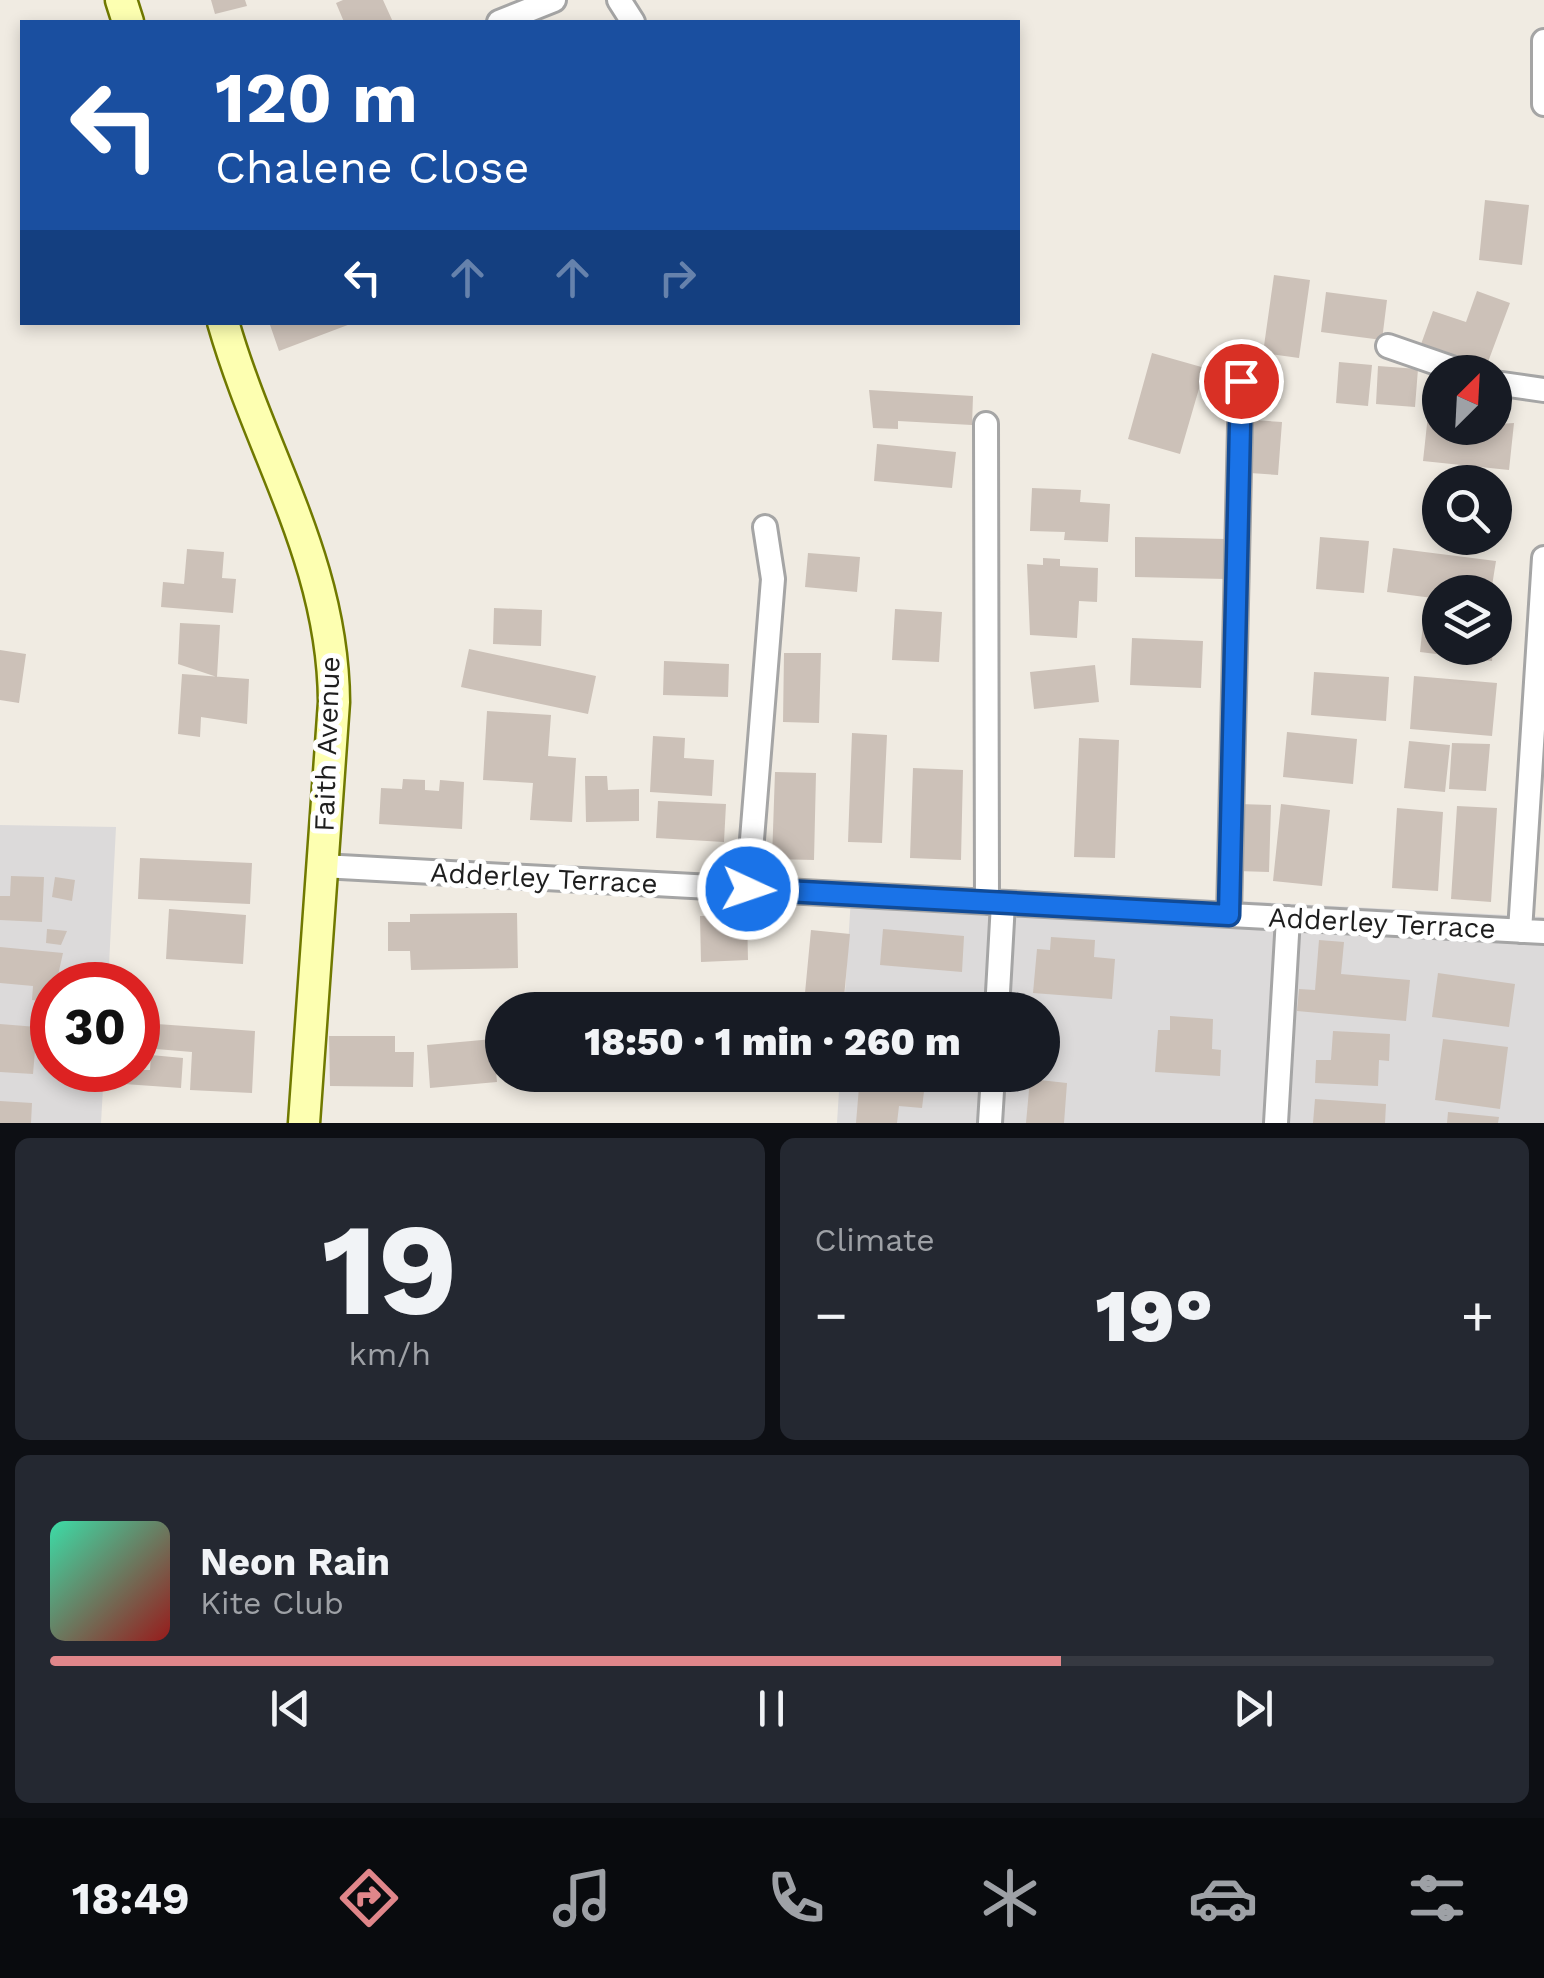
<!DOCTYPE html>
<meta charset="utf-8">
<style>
:root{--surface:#171b24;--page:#242831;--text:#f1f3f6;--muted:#9ea1a6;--line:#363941;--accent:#e0868a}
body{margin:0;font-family:"Work Sans",sans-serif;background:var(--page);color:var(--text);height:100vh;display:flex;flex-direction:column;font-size:38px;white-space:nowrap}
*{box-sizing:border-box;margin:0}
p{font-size:32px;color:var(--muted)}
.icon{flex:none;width:55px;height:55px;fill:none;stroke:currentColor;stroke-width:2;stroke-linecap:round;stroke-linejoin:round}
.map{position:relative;height:1123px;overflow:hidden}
.sheet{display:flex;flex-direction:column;gap:15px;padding:15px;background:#0d0f14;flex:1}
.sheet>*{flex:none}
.top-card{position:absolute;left:20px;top:20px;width:1000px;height:305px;border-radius:0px;box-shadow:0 5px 15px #0003;background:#1a4fa0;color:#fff;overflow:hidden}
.needle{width:65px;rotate:24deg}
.tools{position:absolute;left:1422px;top:355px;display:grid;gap:20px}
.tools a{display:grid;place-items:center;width:90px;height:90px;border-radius:50%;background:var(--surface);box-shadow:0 5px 15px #0003;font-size:50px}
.speed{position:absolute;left:30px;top:962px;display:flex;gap:20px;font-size:50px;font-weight:700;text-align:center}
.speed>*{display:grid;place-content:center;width:130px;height:130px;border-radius:50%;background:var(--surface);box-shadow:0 5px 15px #0003;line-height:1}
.speed .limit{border:15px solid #d22;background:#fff;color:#111}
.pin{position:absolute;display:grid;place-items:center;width:85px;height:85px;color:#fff;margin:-42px;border:5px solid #fff;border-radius:50%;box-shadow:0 2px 10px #0007}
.me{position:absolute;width:110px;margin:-55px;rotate:93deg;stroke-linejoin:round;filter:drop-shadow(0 0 8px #0008)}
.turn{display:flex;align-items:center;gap:35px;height:210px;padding:0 30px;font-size:45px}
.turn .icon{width:130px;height:130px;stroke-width:2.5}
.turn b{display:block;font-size:70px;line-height:85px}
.lanes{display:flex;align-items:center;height:95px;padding:0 30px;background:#0003;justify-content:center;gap:50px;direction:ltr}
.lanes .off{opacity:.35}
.big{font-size:75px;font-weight:800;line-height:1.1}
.sheet .widget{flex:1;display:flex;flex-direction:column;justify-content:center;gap:15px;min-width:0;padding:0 35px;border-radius:15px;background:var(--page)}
.sheet .dial{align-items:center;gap:0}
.dial b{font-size:130px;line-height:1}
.song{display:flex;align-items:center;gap:30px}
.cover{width:120px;height:120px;border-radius:15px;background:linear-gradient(135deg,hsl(160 70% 55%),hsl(0 70% 35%))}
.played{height:10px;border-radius:5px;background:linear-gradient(90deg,var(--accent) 70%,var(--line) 70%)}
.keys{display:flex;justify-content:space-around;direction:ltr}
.heat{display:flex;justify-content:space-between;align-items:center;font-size:55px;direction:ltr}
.sheet .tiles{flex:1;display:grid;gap:15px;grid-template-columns:1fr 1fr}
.widget:last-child{grid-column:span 2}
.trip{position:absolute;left:485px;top:992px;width:575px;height:100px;border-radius:50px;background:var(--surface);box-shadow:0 5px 15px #0003;font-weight:800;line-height:100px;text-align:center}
.tabs{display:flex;height:160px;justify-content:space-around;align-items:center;background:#090b0e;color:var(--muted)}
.tabs .icon{width:70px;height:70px}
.tabs .selected{color:var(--accent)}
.tabs b{font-size:45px;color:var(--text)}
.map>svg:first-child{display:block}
.residential{fill:#dcdada}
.building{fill:#ccc1b8}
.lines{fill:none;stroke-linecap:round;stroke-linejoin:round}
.street-casing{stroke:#a5a5a5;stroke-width:28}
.secondary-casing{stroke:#707900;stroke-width:35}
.street{stroke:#fff;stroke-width:22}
.secondary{stroke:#fdffb1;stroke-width:30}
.route-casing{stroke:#114b97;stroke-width:25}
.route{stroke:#1a73e8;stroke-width:18}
.labels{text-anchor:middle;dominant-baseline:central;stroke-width:10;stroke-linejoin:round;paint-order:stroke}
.street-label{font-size:28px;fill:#1e1e1e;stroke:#fff}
</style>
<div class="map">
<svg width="1544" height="1123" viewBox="0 0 1544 1123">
<rect width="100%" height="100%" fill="#f0ebe2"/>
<path class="residential" d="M 0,825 L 116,827 L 108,985 L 52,985 L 52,1070 L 104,1070 L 101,1123 L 0,1123 Z
M 852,881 L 1544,917 L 1544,1123 L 837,1123 L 840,1075 L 1042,1075 L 1042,1010 L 844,1010 Z"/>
<path class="building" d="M 211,0 L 245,0 L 247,6 L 215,14 Z
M 343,0 L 383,0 L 393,22 L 344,22 L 336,3 Z
M 1485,200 L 1529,205 L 1522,265 L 1479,260 Z
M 1274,275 L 1310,280 L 1299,358 L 1263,353 Z
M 1477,291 L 1510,303 L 1485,370 L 1420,347 L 1433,311 L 1466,322 Z
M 1326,292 L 1387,300 L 1382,340 L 1321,332 Z
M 269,322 L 353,322 L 353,323 L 279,351 Z
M 1152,353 L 1205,368 L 1180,454 L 1128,439 Z
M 1339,362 L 1372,365 L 1368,406 L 1336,403 Z
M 1378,366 L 1418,369 L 1415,407 L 1376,404 Z
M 869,390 L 973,396 L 972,425 L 898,421 L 898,429 L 873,428 Z
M 1428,415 L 1440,416 L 1440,428 L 1514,423 L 1509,470 L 1423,461 Z
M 1254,420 L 1282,422 L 1278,475 L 1250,473 Z
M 877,444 L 956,452 L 952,488 L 874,481 Z
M 1032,488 L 1081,490 L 1080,502 L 1110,504 L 1108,542 L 1064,540 L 1065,532 L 1030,531 Z
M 1135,537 L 1226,539 L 1226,579 L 1135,577 Z
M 1320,537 L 1369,541 L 1364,593 L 1316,589 Z
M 1393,548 L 1496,561 L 1491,592 L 1440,592 L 1440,599 L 1387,592 Z
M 187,549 L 224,552 L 222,578 L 236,579 L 233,613 L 161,607 L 163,582 L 184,584 Z
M 808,553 L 860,557 L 857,592 L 805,587 Z
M 1043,558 L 1060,559 L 1060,566 L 1098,568 L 1097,602 L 1079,601 L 1077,638 L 1030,635 L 1027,564 L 1043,565 Z
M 1425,605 L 1440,607 L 1440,648 L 1493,648 L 1492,661 L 1420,652 Z
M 494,608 L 542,610 L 541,646 L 493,644 Z
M 895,609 L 942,612 L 939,662 L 892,660 Z
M 180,623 L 220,625 L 217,677 L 178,664 Z
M 1132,638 L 1203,641 L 1201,688 L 1130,685 Z
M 469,649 L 596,676 L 588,714 L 461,687 Z
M 0,650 L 26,654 L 19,703 L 0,700 Z
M 784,653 L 821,653 L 819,723 L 783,722 Z
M 664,661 L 729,664 L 728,697 L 663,695 Z
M 1095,665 L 1099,702 L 1034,709 L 1030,672 Z
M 1314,672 L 1389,677 L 1386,721 L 1311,715 Z
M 182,674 L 249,679 L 247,724 L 201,717 L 200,737 L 178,734 Z
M 1414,676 L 1497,683 L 1492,736 L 1410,729 Z
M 487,711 L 551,715 L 548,756 L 576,758 L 572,822 L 530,820 L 533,783 L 483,780 Z
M 1287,732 L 1357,739 L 1353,784 L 1283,777 Z
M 852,733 L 887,735 L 882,843 L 848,842 Z
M 653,736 L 685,738 L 684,758 L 714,760 L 712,796 L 650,792 Z
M 1079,738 L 1119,740 L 1115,858 L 1074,857 Z
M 1409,741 L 1450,745 L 1445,792 L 1404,788 Z
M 1452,743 L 1490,744 L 1486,791 L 1449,789 Z
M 913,768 L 963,770 L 961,860 L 910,858 Z
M 775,772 L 816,773 L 814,860 L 772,859 Z
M 585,776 L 607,776 L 608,790 L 639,789 L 639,821 L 586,822 Z
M 403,779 L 425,780 L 425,790 L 439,791 L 440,780 L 464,782 L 462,829 L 379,824 L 381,788 L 402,789 Z
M 658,801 L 726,804 L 724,842 L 656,838 Z
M 1239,804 L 1271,805 L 1269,872 L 1237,871 Z
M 1281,804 L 1330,810 L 1322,886 L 1273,881 Z
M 1457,806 L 1497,808 L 1491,902 L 1451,899 Z
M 1397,808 L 1443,812 L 1438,891 L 1392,888 Z
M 140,858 L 252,863 L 250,904 L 138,899 Z
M 11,876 L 44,877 L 42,922 L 0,920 L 0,896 L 10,896 Z
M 55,877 L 75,880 L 72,901 L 52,897 Z
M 169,909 L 246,915 L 243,964 L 166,959 Z
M 517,913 L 518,968 L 411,970 L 410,951 L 388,951 L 388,922 L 410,922 L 410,914 Z
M 747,915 L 748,960 L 701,962 L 700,916 Z
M 47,929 L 67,931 L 61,945 L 46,943 Z
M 883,929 L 964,936 L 962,972 L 880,965 Z
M 811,930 L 850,934 L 844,997 L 805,993 Z
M 1051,937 L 1095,940 L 1094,957 L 1115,959 L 1112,999 L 1033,993 L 1037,949 L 1050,950 Z
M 1319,940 L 1344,942 L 1341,974 L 1410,980 L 1406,1021 L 1297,1011 L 1299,989 L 1315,990 Z
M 0,947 L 63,953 L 52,1002 L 32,1000 L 33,986 L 0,983 Z
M 1438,973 L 1515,984 L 1509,1027 L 1432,1017 Z
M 892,994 L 937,998 L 936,1010 L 891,1010 Z
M 1170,1016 L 1213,1019 L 1212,1049 L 1221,1050 L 1220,1076 L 1155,1072 L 1158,1030 L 1170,1030 Z
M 0,1024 L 37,1027 L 33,1074 L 0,1072 Z
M 157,1024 L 255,1031 L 252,1093 L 190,1090 L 192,1052 L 156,1049 Z
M 1333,1031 L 1390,1034 L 1389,1061 L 1379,1060 L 1378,1086 L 1315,1083 L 1316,1060 L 1331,1060 Z
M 329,1036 L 395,1036 L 395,1052 L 414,1052 L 413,1087 L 330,1086 Z
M 493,1039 L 497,1082 L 430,1088 L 427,1045 Z
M 1443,1039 L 1508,1047 L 1500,1109 L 1435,1100 Z
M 151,1055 L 183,1058 L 181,1088 L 124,1084 L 125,1070 L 150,1070 Z
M 860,1075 L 926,1075 L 922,1108 L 899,1106 L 897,1123 L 856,1123 Z
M 1030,1079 L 1067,1083 L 1064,1123 L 1026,1123 Z
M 1315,1099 L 1386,1104 L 1385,1123 L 1313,1123 Z
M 0,1101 L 32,1103 L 31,1123 L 0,1123 Z
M 1448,1112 L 1499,1117 L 1498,1123 L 1447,1123 Z"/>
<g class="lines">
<g class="street-casing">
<path id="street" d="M 619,0 L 633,22
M 499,22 L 554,0
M 1544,41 L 1544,104
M 1388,346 L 1463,372
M 1495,383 L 1544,390
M 986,424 L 987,902
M 322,866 L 1544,932
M 748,889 L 773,579 L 765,527
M 1229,915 L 1241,381
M 1520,931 L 1544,558
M 997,1010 L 1003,903
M 990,1123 L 993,1075
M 1276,1123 L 1288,918"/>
</g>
<g class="secondary-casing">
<path id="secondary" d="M 121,0 L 128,22
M 223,322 C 261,455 333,560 334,702 L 304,1123"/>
</g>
<use href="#street" class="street"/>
<use href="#secondary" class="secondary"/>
</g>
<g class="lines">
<g class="route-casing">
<path id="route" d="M 748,889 L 1229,915 L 1241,381"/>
</g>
<use href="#route" class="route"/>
</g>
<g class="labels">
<g class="street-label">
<text transform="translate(327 744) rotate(-88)">Faith Avenue</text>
<text transform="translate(544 878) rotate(3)">Adderley Terrace</text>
<text transform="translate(1382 923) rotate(3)">Adderley Terrace</text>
</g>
</g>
</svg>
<div class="tools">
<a><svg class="needle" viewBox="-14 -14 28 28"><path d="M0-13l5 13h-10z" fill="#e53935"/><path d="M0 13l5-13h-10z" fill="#9ea1a6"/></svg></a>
<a><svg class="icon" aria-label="search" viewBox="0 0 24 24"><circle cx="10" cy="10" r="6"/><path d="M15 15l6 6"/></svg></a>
<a><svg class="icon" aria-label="layers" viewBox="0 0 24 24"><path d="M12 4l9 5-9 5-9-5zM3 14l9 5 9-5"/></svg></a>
</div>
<div class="speed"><div class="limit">30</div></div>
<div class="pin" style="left:1241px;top:381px;background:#d93025"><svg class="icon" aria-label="arrive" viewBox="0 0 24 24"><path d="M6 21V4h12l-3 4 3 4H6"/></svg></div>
<svg class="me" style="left:748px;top:889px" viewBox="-20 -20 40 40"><circle r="17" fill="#1a73e8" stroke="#fff" stroke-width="3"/><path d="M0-11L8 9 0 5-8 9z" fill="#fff"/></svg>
<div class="trip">18:50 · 1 min · 260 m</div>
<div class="top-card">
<div class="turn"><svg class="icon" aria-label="left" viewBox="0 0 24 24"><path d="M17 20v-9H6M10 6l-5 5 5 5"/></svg><div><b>120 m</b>Chalene Close</div></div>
<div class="lanes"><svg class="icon" aria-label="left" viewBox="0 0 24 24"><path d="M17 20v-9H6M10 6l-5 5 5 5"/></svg><svg class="icon off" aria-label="ahead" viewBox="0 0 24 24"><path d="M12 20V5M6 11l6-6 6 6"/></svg><svg class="icon off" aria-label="ahead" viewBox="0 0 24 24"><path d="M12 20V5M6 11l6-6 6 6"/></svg><svg class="icon off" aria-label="right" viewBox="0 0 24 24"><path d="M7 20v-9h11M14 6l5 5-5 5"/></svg></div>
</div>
</div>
<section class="sheet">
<div class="tiles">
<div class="widget dial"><b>19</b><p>km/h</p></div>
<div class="widget"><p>Climate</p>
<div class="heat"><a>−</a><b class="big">19°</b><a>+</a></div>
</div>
<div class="widget">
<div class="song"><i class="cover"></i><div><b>Neon Rain</b><p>Kite Club</p></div></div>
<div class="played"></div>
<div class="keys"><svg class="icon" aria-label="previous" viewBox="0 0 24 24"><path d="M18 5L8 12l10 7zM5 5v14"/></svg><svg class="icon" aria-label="pause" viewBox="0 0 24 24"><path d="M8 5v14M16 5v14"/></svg><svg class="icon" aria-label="next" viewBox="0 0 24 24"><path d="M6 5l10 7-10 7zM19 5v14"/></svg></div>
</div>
</div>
</section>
<nav class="tabs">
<b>18:49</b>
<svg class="icon selected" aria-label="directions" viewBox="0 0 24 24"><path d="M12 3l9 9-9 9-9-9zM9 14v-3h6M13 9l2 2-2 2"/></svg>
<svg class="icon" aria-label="music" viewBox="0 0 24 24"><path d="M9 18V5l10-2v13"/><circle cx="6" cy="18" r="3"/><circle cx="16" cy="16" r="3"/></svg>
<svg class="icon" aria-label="phone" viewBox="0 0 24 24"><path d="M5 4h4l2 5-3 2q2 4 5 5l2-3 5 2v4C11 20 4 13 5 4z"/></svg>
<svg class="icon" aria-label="climate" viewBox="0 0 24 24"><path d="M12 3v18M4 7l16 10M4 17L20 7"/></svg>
<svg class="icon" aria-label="car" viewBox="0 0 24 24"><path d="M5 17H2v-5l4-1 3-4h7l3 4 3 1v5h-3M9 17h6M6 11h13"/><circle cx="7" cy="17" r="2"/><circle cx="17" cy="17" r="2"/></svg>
<svg class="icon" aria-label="filters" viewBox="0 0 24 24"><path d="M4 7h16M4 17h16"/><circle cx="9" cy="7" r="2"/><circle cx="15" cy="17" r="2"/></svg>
</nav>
